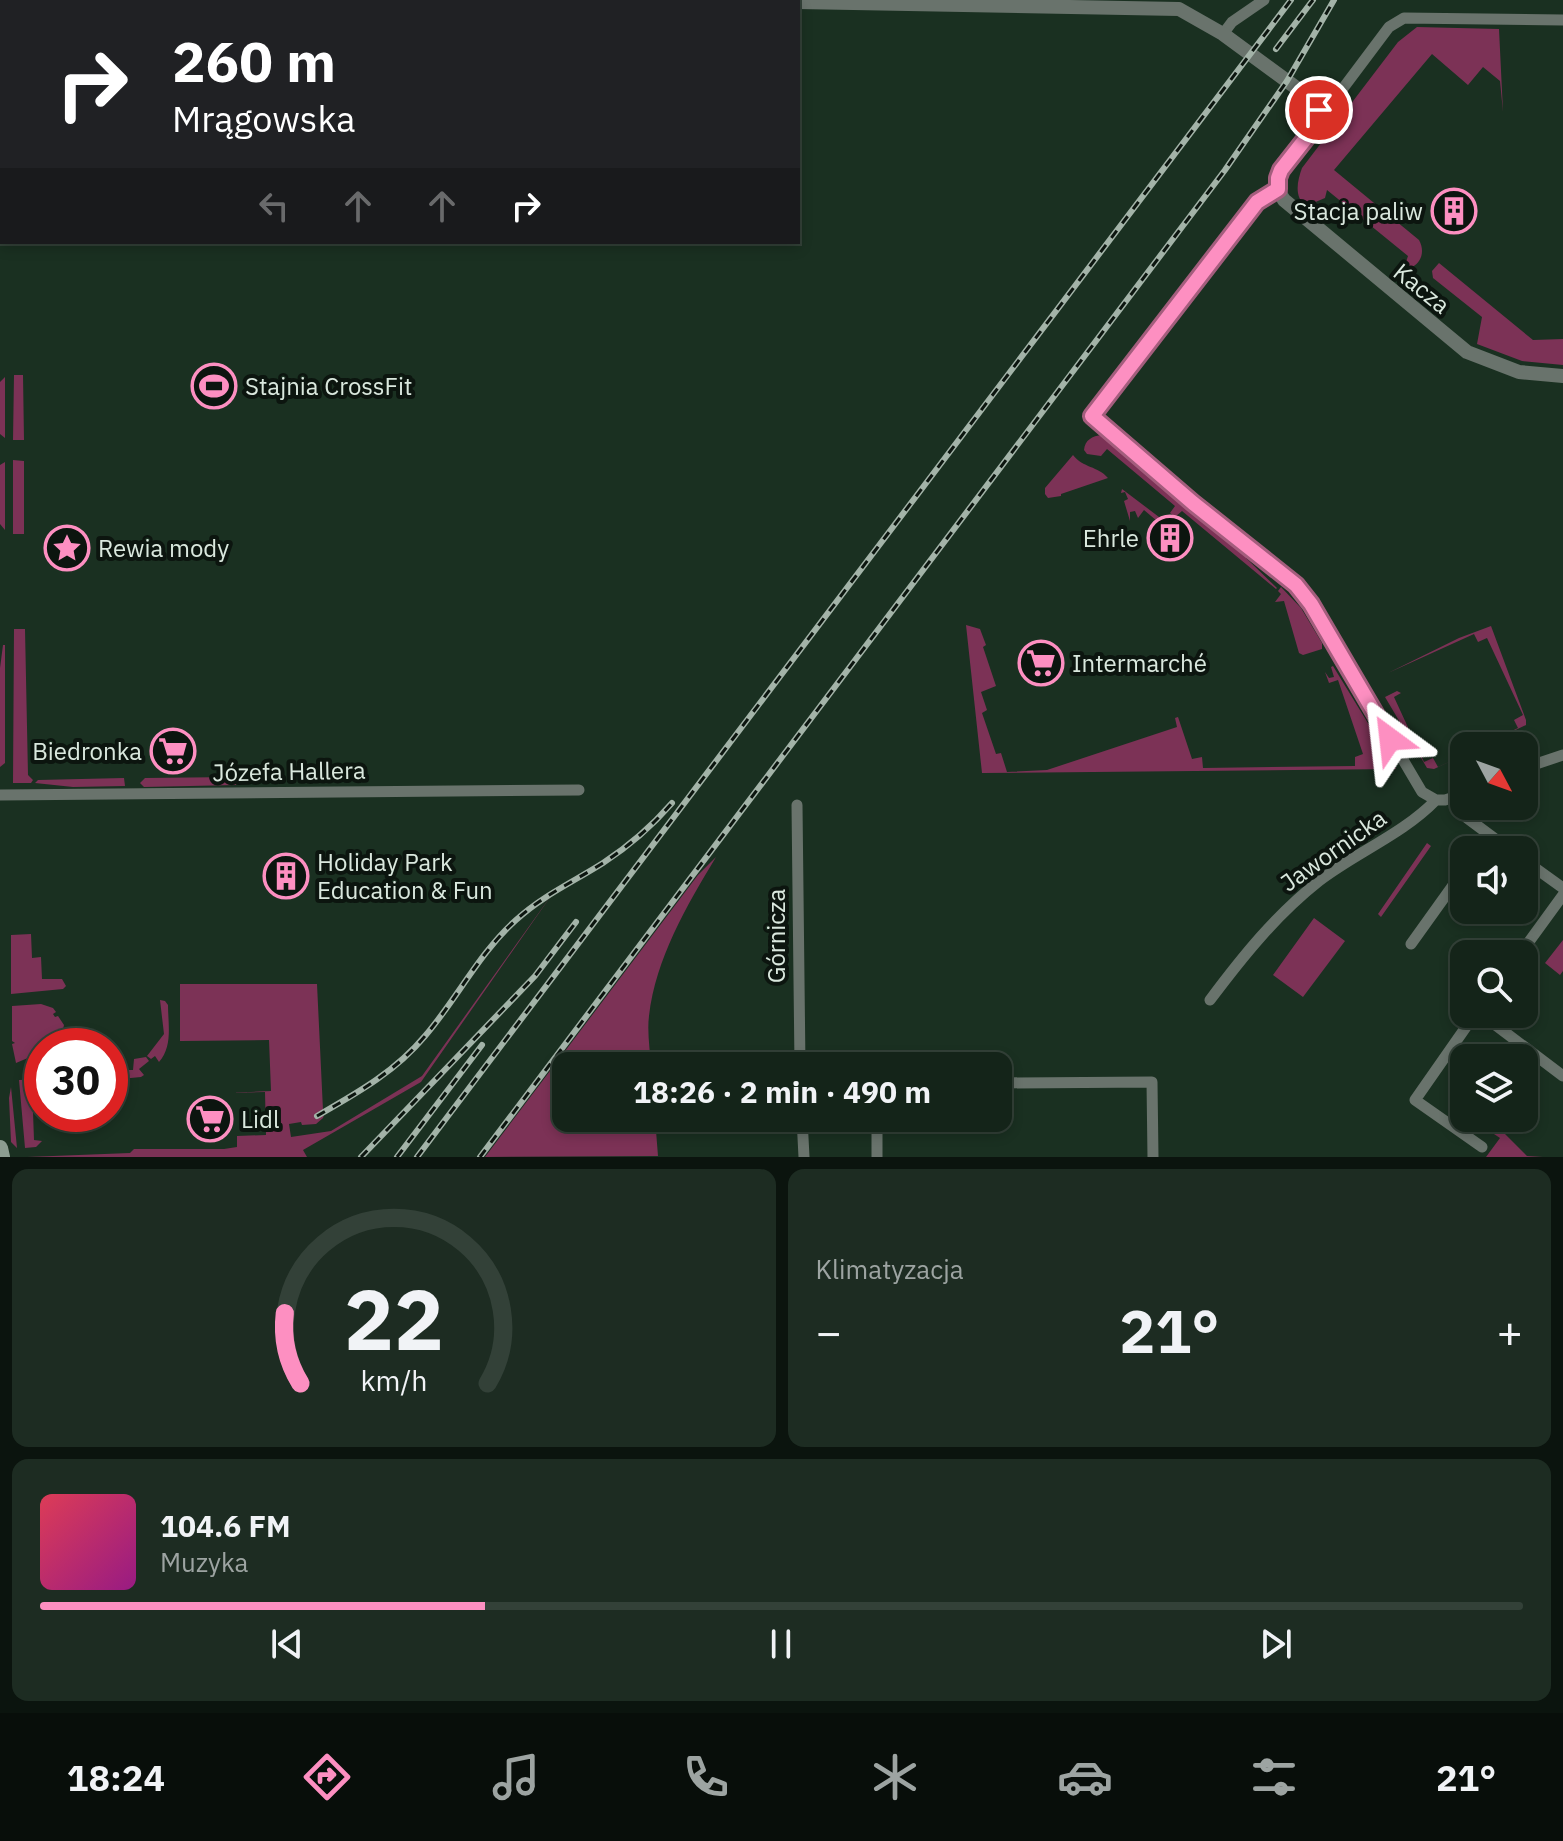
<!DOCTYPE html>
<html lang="pl">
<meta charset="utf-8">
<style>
:root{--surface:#142419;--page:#1d2c22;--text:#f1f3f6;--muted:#9da4a2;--line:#334138;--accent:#fd8fc1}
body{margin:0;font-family:"IBM Plex Sans",sans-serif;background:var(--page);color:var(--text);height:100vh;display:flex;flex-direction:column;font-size:30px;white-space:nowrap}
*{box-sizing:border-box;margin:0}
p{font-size:26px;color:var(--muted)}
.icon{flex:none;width:44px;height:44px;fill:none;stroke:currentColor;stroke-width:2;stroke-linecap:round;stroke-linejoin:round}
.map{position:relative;height:1157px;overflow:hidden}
.panel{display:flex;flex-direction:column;gap:12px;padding:12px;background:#0b140e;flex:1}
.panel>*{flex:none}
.top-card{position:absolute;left:0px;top:0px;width:800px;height:244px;box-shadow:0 4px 12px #0003,0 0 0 2px var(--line);background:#202124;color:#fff;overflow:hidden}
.needle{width:52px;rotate:131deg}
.fabs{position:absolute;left:1450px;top:732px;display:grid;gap:16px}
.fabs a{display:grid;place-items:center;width:88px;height:88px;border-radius:16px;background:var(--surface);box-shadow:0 4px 12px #0003,0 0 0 2px var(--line);font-size:40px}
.speed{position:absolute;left:24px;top:1028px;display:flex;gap:16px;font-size:40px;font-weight:700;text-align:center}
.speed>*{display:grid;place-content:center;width:104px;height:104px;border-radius:50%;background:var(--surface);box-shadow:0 4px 12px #0003,0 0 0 2px var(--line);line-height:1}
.speed .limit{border:12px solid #d22;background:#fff;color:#111}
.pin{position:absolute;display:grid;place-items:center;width:68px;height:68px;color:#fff;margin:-34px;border:4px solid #fff;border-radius:50%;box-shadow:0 2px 8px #0007}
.me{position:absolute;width:88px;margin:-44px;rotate:330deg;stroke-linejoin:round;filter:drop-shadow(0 0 6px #0008)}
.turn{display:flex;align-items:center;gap:28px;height:168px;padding:0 40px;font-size:36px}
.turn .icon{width:104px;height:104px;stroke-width:2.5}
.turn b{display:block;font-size:56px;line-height:68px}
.lanes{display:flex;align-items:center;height:76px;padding:0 40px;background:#0003;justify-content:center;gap:40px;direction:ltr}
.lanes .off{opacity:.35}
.big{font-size:60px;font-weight:700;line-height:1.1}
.panel .widget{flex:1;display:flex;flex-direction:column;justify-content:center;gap:12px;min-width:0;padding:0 28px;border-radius:16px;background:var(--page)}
.panel .dial{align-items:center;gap:0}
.dial svg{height:208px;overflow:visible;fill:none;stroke:var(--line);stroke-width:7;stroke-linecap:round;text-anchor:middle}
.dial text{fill:var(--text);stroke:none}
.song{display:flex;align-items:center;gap:24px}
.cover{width:96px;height:96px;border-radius:12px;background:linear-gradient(135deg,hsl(350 70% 55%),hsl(310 70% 35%))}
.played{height:8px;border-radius:4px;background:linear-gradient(90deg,var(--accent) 30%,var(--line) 30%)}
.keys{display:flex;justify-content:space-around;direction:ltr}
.heat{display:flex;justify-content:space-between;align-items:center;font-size:44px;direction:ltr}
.panel .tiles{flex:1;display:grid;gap:12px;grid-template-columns:1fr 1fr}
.widget:last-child{grid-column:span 2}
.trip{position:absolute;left:552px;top:1052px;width:460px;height:80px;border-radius:16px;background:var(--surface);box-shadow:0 4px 12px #0003,0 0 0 2px var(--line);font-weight:700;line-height:80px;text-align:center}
.menu{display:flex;height:128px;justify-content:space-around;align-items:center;background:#080e0a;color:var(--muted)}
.menu .icon{width:56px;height:56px}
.menu .on{color:var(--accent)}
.menu b{font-size:36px;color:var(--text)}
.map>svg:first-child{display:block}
.green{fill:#7c3256}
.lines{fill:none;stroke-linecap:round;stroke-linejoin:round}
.minor{stroke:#69736c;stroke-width:11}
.tertiary{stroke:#69736c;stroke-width:14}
.secondary{stroke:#8c9d91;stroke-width:16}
.rail-casing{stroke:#a3b3a8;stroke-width:6}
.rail{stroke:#0c150f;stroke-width:3;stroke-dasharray:9;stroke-linecap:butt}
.route-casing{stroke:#a45d7d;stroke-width:20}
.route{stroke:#fd8fc1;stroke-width:14}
.labels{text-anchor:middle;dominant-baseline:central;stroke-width:8;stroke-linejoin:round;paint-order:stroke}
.poi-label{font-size:24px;fill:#dae8de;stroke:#0c150f;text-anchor:start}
.street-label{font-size:24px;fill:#dae8de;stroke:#0c150f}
</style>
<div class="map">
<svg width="1563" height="1157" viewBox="0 0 1563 1157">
<rect width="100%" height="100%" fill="#1a3021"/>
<path class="green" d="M 1417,27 L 1499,29 L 1503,112 L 1500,81 L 1483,67 L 1468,85 L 1432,54 L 1334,170 L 1419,240 C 1425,251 1422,263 1410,268 L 1405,265 L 1408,256 L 1327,190 L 1325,198 L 1306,206 C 1294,197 1297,182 1302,168 L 1398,42 Z
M 1439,263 L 1533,340 L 1563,339 L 1563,365 L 1522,361 L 1477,344 L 1482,317 L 1433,278 L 1432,271 Z
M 14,375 L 23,375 L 24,440 L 13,440 Z
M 5,377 L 5,438 L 0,434 L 0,382 Z
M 1102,435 L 1108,437 L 1248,554 L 1246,558 L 1277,588 L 1276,589 L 1182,511 L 1175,517 L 1170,513 L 1175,506 L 1107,449 L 1101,456 L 1087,454 L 1084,450 C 1085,440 1092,436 1102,435 Z
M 1073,455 C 1083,468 1098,466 1108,478 L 1061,494 L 1061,496 L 1048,498 L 1045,494 L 1045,488 Z
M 13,460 L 24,461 L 24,534 L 13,534 Z
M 5,462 L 5,530 L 0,524 L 0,465 Z
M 1122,489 L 1159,517 L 1157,521 L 1144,510 L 1138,518 L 1135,511 L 1130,512 L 1130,521 L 1124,501 L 1128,499 L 1125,492 L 1121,493 Z
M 1281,587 L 1301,608 L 1322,643 L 1322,649 L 1303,655 L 1299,653 L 1284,601 L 1275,602 L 1281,594 L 1278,591 Z
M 966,625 L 980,629 L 986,645 L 983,647 L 996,686 L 981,692 L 987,710 L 982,713 L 996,754 L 1001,753 L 1007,772 L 1047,770 L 1177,727 L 1175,718 L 1178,717 L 1192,759 L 1202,757 L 1203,768 L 1355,766 L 1355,757 L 1363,754 L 1338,680 L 1329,683 L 1325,672 L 1329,678 L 1334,677 L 1331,667 L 1333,666 L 1396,769 L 982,773 Z
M 1491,626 L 1526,720 L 1526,725 L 1481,746 L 1518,728 L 1514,720 L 1523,715 L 1487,638 L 1478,642 L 1474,634 L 1388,673 L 1459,638 Z
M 14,629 L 25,629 L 28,775 L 33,780 L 31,783 L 13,783 Z
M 3,645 L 5,645 L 5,763 L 0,767 L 0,668 Z
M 1397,691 L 1401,693 L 1394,697 L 1424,762 L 1433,758 L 1438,767 L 1464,755 L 1434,769 L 1427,768 L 1385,697 Z
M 234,777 L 237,781 L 236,785 L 144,787 L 140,783 L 145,778 Z
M 124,778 L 125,786 L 73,787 L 35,783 L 38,780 Z
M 1427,843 L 1431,846 L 1381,917 L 1378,914 Z
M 716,857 C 686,907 656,958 649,1016 C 647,1032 650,1050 651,1066 L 566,1066 L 566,1118 L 655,1118 L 658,1156 L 485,1157 L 698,875 Z
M 553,893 L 421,1082 L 303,1150 L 307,1157 L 27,1157 L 130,1153 L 134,1149 L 224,1149 L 237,1147 L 237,1136 L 266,1135 L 265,1092 L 230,1093 L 271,1091 L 269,1040 L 180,1041 L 180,984 L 317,984 L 323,1110 L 316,1114 L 318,1118 L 324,1115 L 323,1118 L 316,1124 L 302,1125 L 301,1122 L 289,1124 L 291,1137 L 331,1131 L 422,1076 Z
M 1314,918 L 1345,941 L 1303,997 L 1273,975 Z
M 31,934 L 32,958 L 41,957 L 42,979 L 62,979 L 66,986 L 63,989 L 11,994 L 11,935 Z
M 1563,940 L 1563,971 L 1560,975 L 1545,963 Z
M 160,1000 L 165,1001 L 168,1005 C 168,1024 173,1046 159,1062 L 155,1056 L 151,1059 L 147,1056 L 164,1034 Z
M 41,1004 L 53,1008 L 56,1012 L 53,1014 L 55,1017 L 58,1016 L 64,1025 L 61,1038 L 54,1046 L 42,1046 L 42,1052 L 16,1063 L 12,1044 L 15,1043 L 12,1041 L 12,1006 Z
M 146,1057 L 149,1061 L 139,1069 L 144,1075 L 141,1077 L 110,1080 L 110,1068 L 114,1067 L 114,1062 L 110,1059 L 116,1059 L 117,1070 L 133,1070 L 134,1059 Z
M 42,1079 L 42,1083 L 32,1084 L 34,1140 L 42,1141 L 36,1147 L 25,1148 L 19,1080 Z
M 11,1087 L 17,1148 L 11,1142 L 9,1098 Z
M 1500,1129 L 1527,1156 L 1543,1157 L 1486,1157 L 1500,1138 L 1494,1134 Z"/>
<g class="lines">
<path class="minor" d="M 1223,34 L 1232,22 L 1264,0
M 1319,110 L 1332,103 L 1389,27 L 1404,18 L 1563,20
M 1278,189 L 1257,202 L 1092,416 L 1193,503 L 1296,585 L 1311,604 L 1422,792 L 1436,800
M 1524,768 L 1563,755
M 0,795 L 579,790
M 1453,799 L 1467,818 L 1510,850
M 797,805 L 800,1066
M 1478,850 L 1489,835
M 1524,860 L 1563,888
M 1411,944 L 1464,870
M 1520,954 L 1563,895
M 1210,1000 C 1243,956 1276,915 1319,881 C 1357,852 1403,834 1436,800 L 1445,800 L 1464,794
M 1475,1014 L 1415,1100 L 1482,1147
M 1481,1014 L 1563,1076
M 998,1083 L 1152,1082 L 1153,1157
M 802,1118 L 804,1157
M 877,1118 L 877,1157"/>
<path class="tertiary" d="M 650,0 L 789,2
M 798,2 L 1179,9 L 1223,34 L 1317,103 C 1331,141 1258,162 1284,200 L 1467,352 L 1519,372 L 1563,376"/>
<path class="secondary" d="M 7,2 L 7,0
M 0,77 L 2,54
M 0,1148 L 2,1157"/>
<g class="rail-casing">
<path id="rail" d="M 1276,49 L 1313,0
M 317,1116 C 357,1093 395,1072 425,1036 C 457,999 479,953 516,920 C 542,896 573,882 603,863 C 629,846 652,826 672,803
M 361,1157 L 535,976 L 576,922
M 397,1157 L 482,1045
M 417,1157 L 1291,0
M 480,1157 L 1225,170 L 1287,81 L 1334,0"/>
</g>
<use href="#rail" class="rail"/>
</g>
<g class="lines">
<g class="route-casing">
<path id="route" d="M 1319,110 L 1314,128 L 1281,170 L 1278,178 L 1278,189 L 1257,202 L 1092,416 L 1193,503 L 1296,585 L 1311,604 L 1390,739"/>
</g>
<use href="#route" class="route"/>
</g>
<defs>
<g id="building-ring" transform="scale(2.3)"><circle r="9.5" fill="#0c150f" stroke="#fd8fc1" stroke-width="1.5"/><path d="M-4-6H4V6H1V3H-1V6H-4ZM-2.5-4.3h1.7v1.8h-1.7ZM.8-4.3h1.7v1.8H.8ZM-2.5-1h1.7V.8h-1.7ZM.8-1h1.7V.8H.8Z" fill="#fd8fc1"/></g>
<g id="stadium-ring" transform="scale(2.3)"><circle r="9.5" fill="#0c150f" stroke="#fd8fc1" stroke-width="1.5"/><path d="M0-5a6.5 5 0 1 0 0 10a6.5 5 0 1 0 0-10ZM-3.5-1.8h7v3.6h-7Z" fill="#fd8fc1"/></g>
<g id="sight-ring" transform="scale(2.3)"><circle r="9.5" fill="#0c150f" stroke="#fd8fc1" stroke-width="1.5"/><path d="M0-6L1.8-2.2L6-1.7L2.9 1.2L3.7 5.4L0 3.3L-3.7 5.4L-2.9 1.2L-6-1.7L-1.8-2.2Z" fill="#fd8fc1"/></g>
<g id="supermarket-ring" transform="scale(2.3)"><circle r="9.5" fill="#0c150f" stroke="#fd8fc1" stroke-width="1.5"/><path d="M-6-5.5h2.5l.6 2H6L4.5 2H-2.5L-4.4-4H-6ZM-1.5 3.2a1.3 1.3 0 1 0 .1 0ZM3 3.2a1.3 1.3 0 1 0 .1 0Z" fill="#fd8fc1"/></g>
</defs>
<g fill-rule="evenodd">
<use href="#building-ring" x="1454" y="211"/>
<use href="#stadium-ring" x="214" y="386"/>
<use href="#building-ring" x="1170" y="538"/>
<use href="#sight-ring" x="67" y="548"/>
<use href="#supermarket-ring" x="1041" y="663"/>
<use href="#supermarket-ring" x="173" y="751"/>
<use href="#building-ring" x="286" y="876"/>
<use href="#supermarket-ring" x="210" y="1119"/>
</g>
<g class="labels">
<g class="poi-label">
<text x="1423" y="211" text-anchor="end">Stacja paliw</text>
<text x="245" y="386">Stajnia CrossFit</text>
<text x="1139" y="538" text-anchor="end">Ehrle</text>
<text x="98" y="548">Rewia mody</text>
<text x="1072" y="663">Intermarché</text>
<text x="142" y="751" text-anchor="end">Biedronka</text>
<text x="317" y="862">Holiday Park<tspan x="317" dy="28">Education &amp; Fun</tspan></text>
<text x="241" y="1119">Lidl</text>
</g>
<g class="street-label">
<text transform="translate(1422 288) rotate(39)">Kacza</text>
<text transform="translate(289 771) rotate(-1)">Józefa Hallera</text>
<text transform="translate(1333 850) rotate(-35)">Jawornicka</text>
<text transform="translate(776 936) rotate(-90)">Górnicza</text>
</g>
</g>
</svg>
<div class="fabs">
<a><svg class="needle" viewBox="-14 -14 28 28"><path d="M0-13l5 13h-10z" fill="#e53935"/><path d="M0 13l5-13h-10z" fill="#9da4a2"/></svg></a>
<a><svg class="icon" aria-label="sound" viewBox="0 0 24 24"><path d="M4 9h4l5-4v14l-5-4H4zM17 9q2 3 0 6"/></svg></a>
<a><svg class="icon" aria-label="search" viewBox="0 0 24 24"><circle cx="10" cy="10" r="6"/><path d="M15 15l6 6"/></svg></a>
<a><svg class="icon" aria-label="layers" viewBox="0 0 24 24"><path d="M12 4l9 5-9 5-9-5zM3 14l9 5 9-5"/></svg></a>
</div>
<div class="speed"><div class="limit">30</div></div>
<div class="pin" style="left:1319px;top:110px;background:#d93025"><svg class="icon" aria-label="arrive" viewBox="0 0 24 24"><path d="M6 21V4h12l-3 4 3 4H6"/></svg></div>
<svg class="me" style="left:1390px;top:739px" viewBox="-20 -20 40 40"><path d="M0-17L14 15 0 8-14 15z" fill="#fd8fc1" stroke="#fff" stroke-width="4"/></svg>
<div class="trip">18:26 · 2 min · 490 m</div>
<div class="top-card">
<div class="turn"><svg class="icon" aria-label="right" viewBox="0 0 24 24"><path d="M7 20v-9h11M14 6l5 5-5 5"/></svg><div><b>260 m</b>Mrągowska</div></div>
<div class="lanes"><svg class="icon off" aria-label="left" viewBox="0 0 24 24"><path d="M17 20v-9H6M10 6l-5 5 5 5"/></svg><svg class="icon off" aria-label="ahead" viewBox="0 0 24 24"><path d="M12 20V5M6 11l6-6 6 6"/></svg><svg class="icon off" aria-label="ahead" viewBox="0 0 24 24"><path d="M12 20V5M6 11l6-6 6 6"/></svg><svg class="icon" aria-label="right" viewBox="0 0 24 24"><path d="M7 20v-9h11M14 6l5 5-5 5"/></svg></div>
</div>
</div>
<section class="panel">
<div class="tiles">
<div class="widget dial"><svg viewBox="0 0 100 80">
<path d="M14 69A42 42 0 1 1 86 69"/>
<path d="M14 69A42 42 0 0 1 8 42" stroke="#fd8fc1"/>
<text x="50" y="56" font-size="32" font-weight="700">22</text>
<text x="50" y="72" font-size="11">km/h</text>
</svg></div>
<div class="widget"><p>Klimatyzacja</p>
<div class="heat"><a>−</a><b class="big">21°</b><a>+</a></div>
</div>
<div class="widget">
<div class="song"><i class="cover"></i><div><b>104.6 FM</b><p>Muzyka</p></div></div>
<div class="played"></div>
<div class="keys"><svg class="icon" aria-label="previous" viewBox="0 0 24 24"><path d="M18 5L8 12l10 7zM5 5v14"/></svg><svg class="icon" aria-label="pause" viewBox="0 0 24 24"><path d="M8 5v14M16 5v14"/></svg><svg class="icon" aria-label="next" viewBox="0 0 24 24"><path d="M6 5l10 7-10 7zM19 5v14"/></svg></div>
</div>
</div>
</section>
<nav class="menu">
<b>18:24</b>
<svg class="icon on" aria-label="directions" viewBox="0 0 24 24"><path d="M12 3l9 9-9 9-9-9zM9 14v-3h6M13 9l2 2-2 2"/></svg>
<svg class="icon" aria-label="music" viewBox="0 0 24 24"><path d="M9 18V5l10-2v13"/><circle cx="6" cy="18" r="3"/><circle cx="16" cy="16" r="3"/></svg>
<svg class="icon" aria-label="phone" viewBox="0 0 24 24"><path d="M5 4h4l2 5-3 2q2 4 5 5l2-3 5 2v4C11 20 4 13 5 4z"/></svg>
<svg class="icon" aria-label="climate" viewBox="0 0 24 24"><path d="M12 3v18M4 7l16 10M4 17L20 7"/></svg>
<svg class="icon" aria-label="car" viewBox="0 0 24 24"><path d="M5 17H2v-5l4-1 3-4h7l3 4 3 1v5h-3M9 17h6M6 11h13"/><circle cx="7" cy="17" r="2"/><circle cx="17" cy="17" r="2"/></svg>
<svg class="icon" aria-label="filters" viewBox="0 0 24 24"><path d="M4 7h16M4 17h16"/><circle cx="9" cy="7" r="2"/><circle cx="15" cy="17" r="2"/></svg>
<b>21°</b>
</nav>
